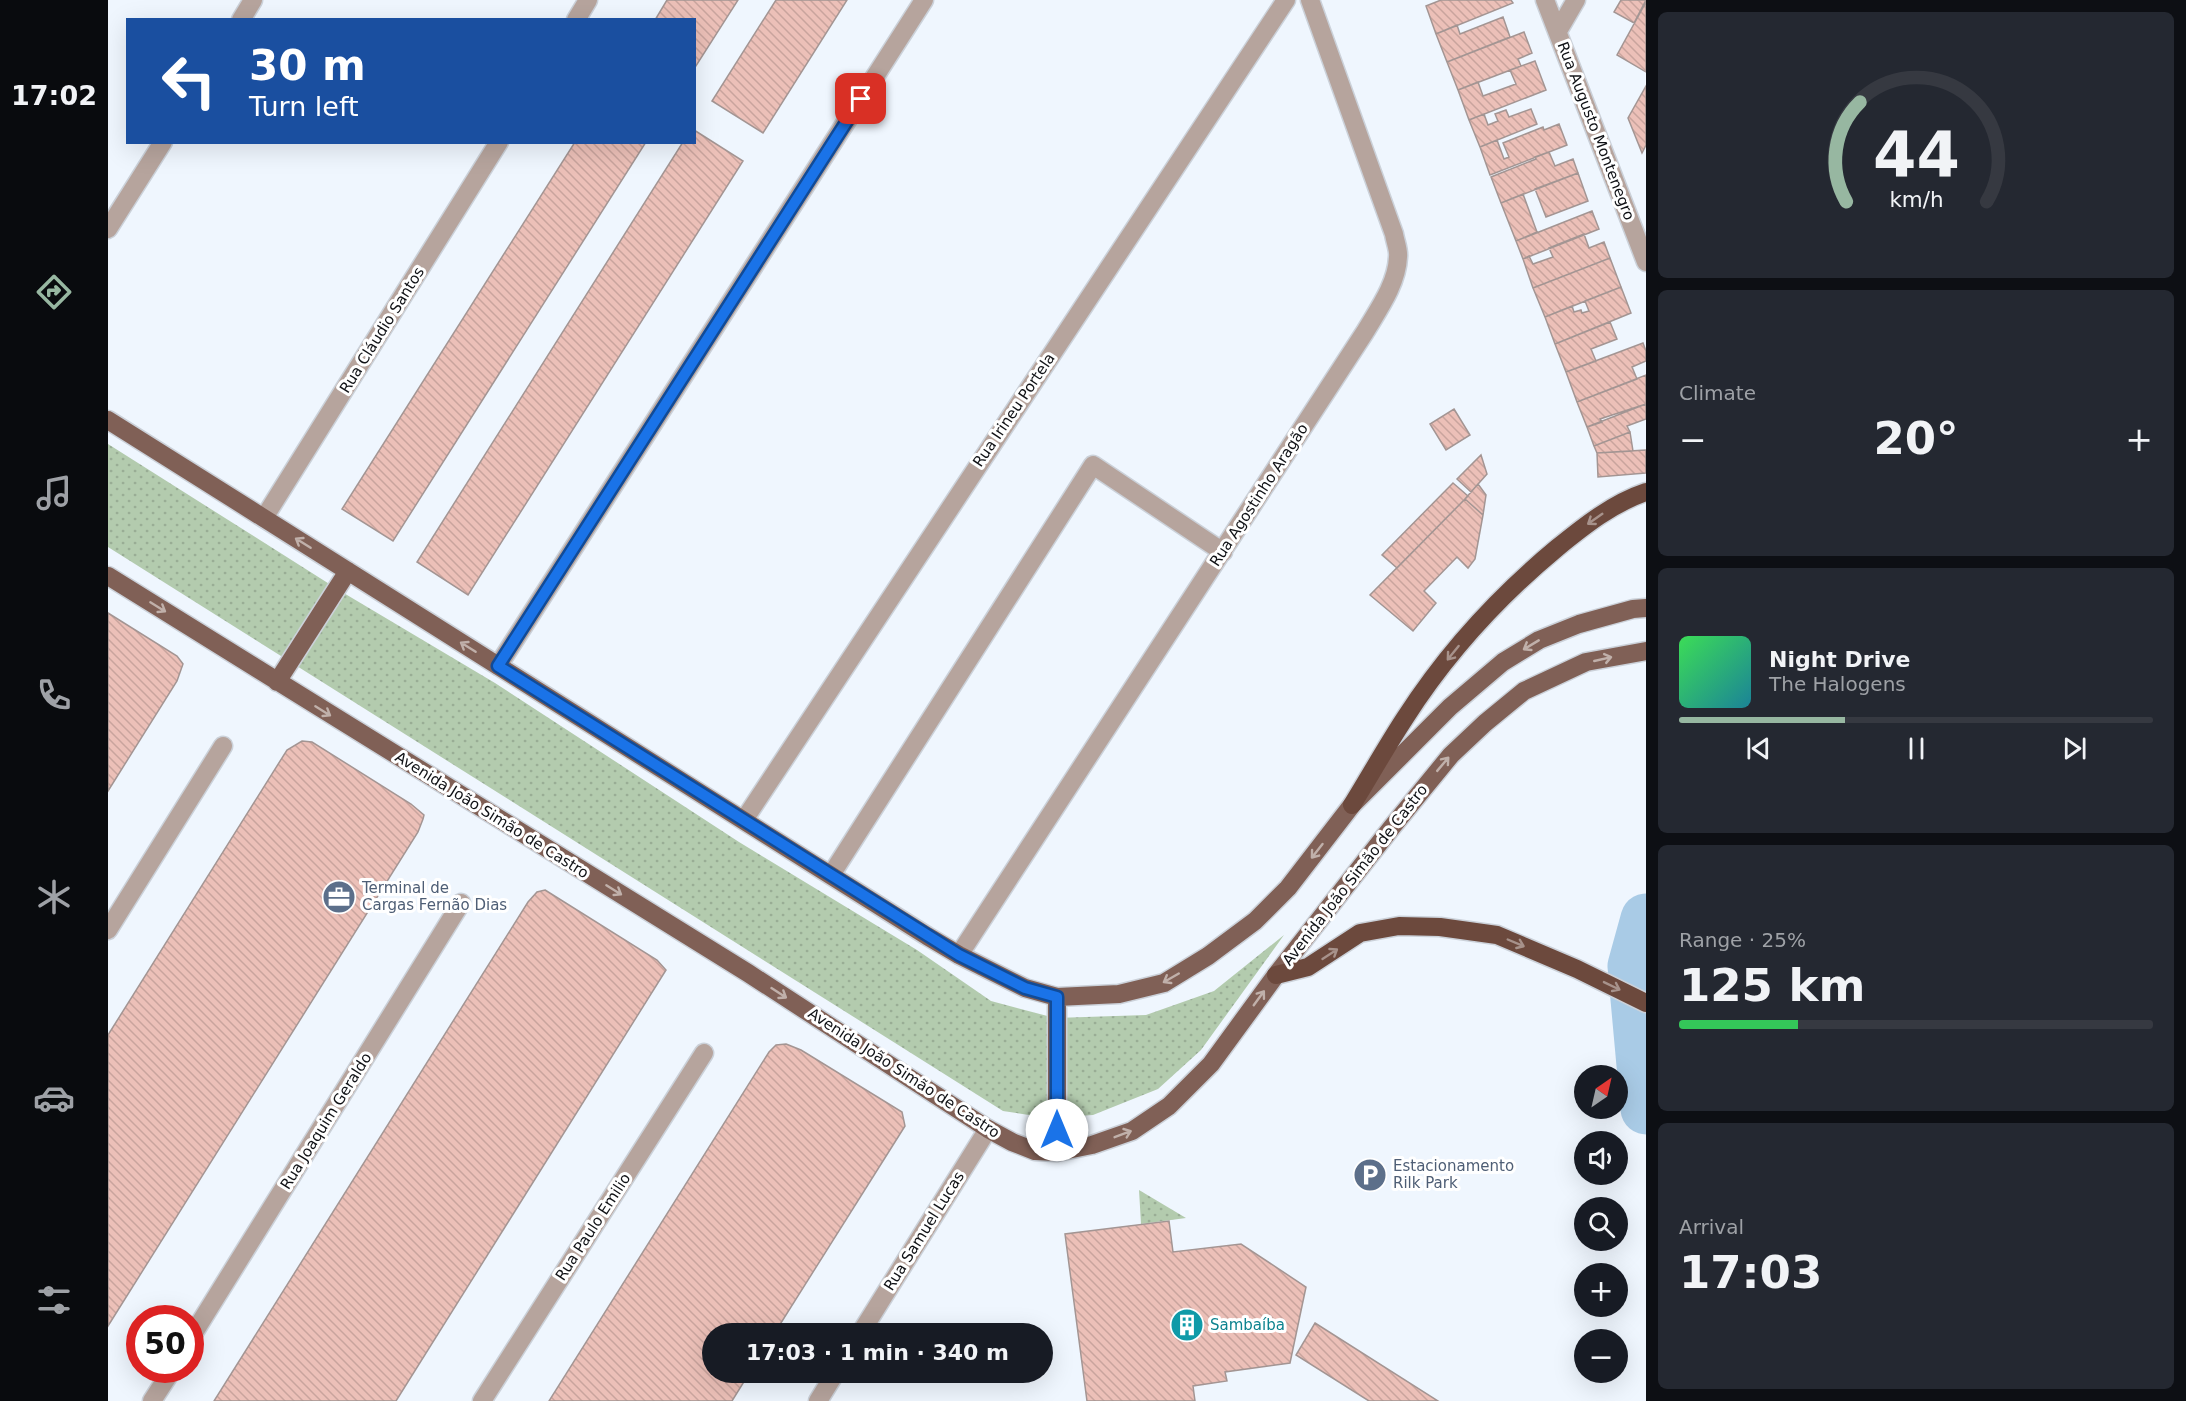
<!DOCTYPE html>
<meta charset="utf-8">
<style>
:root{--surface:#171b24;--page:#242831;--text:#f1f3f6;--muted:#9ea1a6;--line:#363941;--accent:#97b7a1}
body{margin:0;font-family:"DejaVu Sans",sans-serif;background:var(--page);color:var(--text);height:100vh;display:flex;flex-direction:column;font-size:22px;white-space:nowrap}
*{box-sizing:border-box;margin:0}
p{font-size:20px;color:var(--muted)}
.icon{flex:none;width:33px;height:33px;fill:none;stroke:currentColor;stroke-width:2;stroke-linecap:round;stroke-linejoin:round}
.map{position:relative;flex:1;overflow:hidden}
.panel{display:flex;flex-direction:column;gap:12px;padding:12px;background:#0d0f14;width:540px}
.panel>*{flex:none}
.top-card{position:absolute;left:18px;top:18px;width:570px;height:126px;border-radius:0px;box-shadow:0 6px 24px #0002;background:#1a4fa0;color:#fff;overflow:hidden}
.needle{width:39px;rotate:34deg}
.fabs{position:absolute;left:1466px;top:1065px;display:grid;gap:12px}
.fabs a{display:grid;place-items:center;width:54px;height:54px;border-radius:50%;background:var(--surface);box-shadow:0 6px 24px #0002;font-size:30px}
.speed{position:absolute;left:18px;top:1305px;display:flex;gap:12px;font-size:30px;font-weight:700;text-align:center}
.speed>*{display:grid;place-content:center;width:78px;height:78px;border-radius:50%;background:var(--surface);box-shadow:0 6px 24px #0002;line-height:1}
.speed .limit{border:9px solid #d22;background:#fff;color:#111}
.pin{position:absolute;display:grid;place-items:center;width:51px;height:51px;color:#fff;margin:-26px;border-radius:12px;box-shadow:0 3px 9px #0006}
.me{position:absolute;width:66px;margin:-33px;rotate:0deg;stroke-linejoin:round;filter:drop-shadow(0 0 4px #0008)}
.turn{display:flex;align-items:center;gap:21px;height:126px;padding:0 24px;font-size:27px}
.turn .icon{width:78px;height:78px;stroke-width:2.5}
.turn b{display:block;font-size:42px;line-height:51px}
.big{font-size:45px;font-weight:600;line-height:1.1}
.panel .card{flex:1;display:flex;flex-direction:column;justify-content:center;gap:9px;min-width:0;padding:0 21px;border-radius:9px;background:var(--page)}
.panel .dial{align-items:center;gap:0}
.dial svg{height:156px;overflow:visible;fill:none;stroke:var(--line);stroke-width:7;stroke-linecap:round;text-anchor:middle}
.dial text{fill:var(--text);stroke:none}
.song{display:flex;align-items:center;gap:18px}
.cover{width:72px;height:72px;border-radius:9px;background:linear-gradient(135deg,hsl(130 70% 55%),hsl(190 70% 35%))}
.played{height:6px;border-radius:3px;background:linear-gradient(90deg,var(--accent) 35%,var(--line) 35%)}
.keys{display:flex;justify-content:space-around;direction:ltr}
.heat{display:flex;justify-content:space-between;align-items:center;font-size:33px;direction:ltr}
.charge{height:9px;border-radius:4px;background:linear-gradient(90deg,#34c759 25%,var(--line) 0)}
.trip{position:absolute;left:594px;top:1323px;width:351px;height:60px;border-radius:30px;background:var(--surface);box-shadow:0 6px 24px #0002;font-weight:600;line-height:60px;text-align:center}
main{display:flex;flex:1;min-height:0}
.dock{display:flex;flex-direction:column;width:108px;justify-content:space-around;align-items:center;background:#090b0e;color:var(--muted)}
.dock .icon{width:42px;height:42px}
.dock .selected{color:var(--accent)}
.dock b{font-size:27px;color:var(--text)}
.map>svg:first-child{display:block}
.green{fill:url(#green-dots)}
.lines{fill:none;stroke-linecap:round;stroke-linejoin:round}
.river{stroke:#a9cbe6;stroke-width:51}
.building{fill:url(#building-back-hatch);stroke:#a39593;stroke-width:1.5}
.minor-casing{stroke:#cbd1d9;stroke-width:21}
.major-casing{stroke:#cbd1d9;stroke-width:21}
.highway-casing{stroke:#cbd1d9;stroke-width:21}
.minor{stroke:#b6a49d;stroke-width:18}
.major{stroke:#806056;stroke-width:18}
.highway{stroke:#6c493d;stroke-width:18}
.oneway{stroke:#a7928b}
.oneway2{stroke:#c0b0aa}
.route-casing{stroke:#114b97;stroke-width:15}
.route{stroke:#1a73e8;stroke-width:10}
.labels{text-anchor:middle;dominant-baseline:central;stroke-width:6;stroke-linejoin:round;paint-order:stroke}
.street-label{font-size:15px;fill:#0f1115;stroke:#fff}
.service-label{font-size:15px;fill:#4e5e75;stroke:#fff;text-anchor:start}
.culture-label{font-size:15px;fill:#0d838f;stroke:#fff;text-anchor:start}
</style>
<main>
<nav class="dock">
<b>17:02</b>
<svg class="icon selected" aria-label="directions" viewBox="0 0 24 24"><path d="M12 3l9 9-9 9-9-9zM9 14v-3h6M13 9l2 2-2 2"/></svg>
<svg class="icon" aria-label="music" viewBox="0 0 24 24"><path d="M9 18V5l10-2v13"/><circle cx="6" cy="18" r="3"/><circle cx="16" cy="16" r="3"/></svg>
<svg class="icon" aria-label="phone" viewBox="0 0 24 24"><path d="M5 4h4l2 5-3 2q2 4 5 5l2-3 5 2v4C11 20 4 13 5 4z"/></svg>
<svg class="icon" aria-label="climate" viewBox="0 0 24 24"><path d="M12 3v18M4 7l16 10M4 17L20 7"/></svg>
<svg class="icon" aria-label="car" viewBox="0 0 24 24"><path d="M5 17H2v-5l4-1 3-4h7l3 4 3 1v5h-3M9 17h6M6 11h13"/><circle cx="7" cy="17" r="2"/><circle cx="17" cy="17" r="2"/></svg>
<svg class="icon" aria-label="filters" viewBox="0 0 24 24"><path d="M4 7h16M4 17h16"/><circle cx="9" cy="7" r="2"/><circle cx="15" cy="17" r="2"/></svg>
</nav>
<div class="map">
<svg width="1538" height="1401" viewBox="0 0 1538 1401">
<defs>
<pattern id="green-dots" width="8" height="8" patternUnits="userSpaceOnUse" patternTransform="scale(1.5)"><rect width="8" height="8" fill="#b3cbae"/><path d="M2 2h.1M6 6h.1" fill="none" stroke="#99ad95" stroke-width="1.8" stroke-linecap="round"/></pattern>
<pattern id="building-back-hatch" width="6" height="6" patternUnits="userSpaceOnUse" patternTransform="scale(1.5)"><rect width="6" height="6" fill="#ecc0b8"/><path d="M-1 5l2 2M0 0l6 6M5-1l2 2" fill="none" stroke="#c9a49d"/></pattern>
</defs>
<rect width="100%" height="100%" fill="#eff6fe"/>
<path class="green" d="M 0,444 L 234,592 L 387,683 L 631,842 L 809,950 L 883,1001 L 947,1018 L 1038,1015 L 1106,991 L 1176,935 L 1093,1050 L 1050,1089 L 985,1115 L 940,1118 L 895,1111 L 0,547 Z
M 1031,1190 L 1078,1218 L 1033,1224 Z"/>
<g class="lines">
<path class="river" d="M 1538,919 L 1525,966 L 1538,1109"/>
</g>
<path class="building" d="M 559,0 L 630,0 L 586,69 L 586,20 L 547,20 Z
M 668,0 L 739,0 L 655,133 L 604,101 Z
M 1333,0 L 1403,0 L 1405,3 L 1328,34 L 1318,6 Z
M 1513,0 L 1538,0 L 1526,23 L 1506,12 Z
M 1538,2 L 1538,72 L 1509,55 Z
M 1395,17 L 1402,37 L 1339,62 L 1328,34 L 1349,25 L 1352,34 Z
M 1416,32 L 1424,53 L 1410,59 L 1413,66 L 1350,90 L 1339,62 Z
M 1427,61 L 1438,90 L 1361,120 L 1350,90 L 1370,82 L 1375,96 L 1408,84 L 1402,70 Z
M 1538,86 L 1538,145 L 1534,153 L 1520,118 Z
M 1423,109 L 1429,124 L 1372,147 L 1361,120 L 1376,114 L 1380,125 L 1390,121 L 1387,114 L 1398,110 L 1401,117 Z
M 1451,124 L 1459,145 L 1382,175 L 1372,147 L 1389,140 L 1396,159 L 1401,157 L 1395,143 L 1435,127 L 1436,130 Z
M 586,130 L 635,161 L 360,595 L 309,562 L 575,142 L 586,142 Z
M 467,142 L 538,142 L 285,541 L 234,509 Z
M 1441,152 L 1447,166 L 1465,159 L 1470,173 L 1393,203 L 1383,177 L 1428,159 L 1427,157 Z
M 1470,173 L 1480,201 L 1438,217 L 1427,189 Z
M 1415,194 L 1429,232 L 1408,241 L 1393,203 Z
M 1484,211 L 1491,229 L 1415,259 L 1408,241 Z
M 1476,234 L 1481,248 L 1496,242 L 1502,258 L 1425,288 L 1415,259 L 1421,256 L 1425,264 L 1445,257 L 1441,248 Z
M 1502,258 L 1513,287 L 1437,317 L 1425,288 Z
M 1513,287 L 1523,313 L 1447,344 L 1437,317 L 1464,306 L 1466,312 L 1473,310 L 1474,313 L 1481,311 L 1477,301 Z
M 1502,322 L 1509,339 L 1483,349 L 1488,361 L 1458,372 L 1447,344 Z
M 1535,343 L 1538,351 L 1538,361 L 1524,367 L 1529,379 L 1469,402 L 1458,372 Z
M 1538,375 L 1538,404 L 1492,419 L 1494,422 L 1479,427 L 1469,402 Z
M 1538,404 L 1538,419 L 1519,426 L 1522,432 L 1486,446 L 1479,427 Z
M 1346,409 L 1362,435 L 1338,450 L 1322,424 Z
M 1522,432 L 1525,451 L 1489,453 L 1486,446 Z
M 1538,450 L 1538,473 L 1490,477 L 1489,453 Z
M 1373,455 L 1379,474 L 1363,492 L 1349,479 Z
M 1345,483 L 1360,496 L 1289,568 L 1274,555 Z
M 1370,484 L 1378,495 L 1375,515 L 1357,499 Z
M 1357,499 L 1375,515 L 1367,559 L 1360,568 L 1349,557 L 1316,591 L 1328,603 L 1305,631 L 1262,595 Z
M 0,613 L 69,656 L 75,664 L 69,681 L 0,791 Z
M 194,741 L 204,742 L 303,804 L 316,815 L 315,819 L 310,832 L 0,1326 L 0,1035 L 179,750 Z
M 437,890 L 549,960 L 558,970 L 288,1401 L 106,1401 L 420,902 L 429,892 Z
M 678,1044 L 693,1050 L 794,1112 L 797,1126 L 666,1334 L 604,1334 L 604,1372 L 642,1372 L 624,1401 L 441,1401 L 661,1052 L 668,1045 Z
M 1061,1221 L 1065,1252 L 1133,1244 L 1198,1287 L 1182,1363 L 1117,1372 L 1119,1381 L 1085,1386 L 1087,1401 L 979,1401 L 957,1234 Z
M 1207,1323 L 1330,1401 L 1261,1401 L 1188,1355 Z"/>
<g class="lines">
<g class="minor-casing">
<path id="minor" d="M 1437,0 L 1538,262
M 133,20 L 145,0
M 468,20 L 480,0
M 1450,31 L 1468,0
M 0,229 L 55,142
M 156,518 L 391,142
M 390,666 L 816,0
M 636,820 L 1178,0
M 723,875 L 985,465 L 1115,552
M 0,930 L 115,746
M 851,955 L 1257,332 C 1270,310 1289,284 1290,257 C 1291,250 1287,241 1286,234 L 1202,0
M 752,1334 L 880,1129
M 82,1339 L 353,903
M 44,1401 L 64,1370
M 374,1401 L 596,1053
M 710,1401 L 728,1372"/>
</g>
<g class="major-casing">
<path id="major" d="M 0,420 L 819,936 L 851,955 L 917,988 L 949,997 L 1011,994 L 1056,983 L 1100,956 L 1147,921 L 1180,888 L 1244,805 L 1342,707 L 1395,662 L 1431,640 L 1471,624 L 1525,609 L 1538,608
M 0,576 L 640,973 L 880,1129 L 904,1142 L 927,1151 L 949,1152 L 984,1145 L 1024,1131 L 1061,1106 L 1103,1064 L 1168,975 L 1284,827 L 1343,755 L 1377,723 L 1416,691 L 1478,662 L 1538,651
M 169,682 L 240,571
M 949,1152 L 949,997"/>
</g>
<g class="highway-casing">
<path id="highway" d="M 1244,805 C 1262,776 1278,747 1297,718 C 1338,654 1390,597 1449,548 C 1476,526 1505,503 1538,492
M 1168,975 L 1200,967 L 1252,933 L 1291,926 L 1332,927 L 1389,935 L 1469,969 L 1538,1003"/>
</g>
<use href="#minor" class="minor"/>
<use href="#major" class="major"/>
<use href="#highway" class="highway"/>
</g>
<defs><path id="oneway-shaft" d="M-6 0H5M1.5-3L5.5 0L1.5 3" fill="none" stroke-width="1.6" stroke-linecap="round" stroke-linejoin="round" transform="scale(1.5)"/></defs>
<g class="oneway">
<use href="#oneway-shaft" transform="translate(1487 519) rotate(145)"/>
<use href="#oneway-shaft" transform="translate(1345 653) rotate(129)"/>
<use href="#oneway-shaft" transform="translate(1408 943) rotate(23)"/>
<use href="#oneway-shaft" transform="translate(1222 954) rotate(-33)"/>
<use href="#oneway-shaft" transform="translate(1504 986) rotate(26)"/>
</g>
<g class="oneway2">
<use href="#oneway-shaft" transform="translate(195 543) rotate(-148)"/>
<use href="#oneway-shaft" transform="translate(50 607) rotate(32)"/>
<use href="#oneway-shaft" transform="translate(1423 645) rotate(149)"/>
<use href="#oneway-shaft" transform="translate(360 647) rotate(-148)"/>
<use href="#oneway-shaft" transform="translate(1495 659) rotate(-13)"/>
<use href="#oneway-shaft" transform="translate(215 711) rotate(32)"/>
<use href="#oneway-shaft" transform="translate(1335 764) rotate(-50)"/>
<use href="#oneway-shaft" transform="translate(1209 851) rotate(128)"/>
<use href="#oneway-shaft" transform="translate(506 890) rotate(32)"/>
<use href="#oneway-shaft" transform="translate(1063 978) rotate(150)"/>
<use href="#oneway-shaft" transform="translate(671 993) rotate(33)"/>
<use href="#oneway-shaft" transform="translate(1151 998) rotate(-54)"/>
<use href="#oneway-shaft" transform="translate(1015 1134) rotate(-21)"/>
</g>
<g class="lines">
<g class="route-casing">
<path id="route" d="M 753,99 L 390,666 L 851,955 L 917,988 L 949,997 L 949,1130"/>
</g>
<use href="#route" class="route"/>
</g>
<defs>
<g id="office-disc" transform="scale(1.725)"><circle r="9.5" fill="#5c6f8a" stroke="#fff"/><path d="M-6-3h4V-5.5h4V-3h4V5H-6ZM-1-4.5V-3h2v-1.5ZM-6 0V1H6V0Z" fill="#fff"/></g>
<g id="parking-disc" transform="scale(1.725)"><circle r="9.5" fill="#5c6f8a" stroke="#fff"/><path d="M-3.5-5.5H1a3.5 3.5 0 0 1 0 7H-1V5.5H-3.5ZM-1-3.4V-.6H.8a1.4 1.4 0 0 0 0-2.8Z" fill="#fff"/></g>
<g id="building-disc" transform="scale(1.725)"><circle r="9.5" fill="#0f9aa8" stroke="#fff"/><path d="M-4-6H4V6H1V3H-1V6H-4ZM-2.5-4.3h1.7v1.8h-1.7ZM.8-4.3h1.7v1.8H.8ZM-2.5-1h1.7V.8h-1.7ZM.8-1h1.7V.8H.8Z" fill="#fff"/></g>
</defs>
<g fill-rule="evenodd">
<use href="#office-disc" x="231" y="897"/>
<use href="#parking-disc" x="1262" y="1175"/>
<use href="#building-disc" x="1079" y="1325"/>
</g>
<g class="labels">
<g class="street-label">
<text transform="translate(1488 131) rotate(69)">Rua Augusto Montenegro</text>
<text transform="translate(274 330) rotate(-58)">Rua Cláudio Santos</text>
<text transform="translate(906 410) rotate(-56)">Rua Irineu Portela</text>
<text transform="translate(1151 495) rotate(-57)">Rua Agostinho Aragão</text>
<text transform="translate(384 815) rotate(32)">Avenida João Simão de Castro</text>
<text transform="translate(1247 875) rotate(-52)">Avenida João Simão de Castro</text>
<text transform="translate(796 1073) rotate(33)">Avenida João Simão de Castro</text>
<text transform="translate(218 1121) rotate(-58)">Rua Joaquim Geraldo</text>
<text transform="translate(485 1227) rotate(-57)">Rua Paulo Emilio</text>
<text transform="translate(816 1231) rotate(-58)">Rua Samuel Lucas</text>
</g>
<g class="service-label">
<text x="254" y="888">Terminal de<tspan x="254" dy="17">Cargas Fernão Dias</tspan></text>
<text x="1285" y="1166">Estacionamento<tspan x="1285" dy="17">Rilk Park</tspan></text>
</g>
<g class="culture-label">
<text x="1102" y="1325">Sambaíba</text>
</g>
</g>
</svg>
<div class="fabs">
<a><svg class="needle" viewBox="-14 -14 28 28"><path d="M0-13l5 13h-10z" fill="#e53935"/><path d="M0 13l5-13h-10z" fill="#9ea1a6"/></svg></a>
<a><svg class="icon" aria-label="sound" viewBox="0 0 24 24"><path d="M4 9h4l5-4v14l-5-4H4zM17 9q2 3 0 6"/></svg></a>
<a><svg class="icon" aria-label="search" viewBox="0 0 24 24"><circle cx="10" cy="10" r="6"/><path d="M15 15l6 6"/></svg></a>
<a>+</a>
<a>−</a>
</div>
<div class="speed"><div class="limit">50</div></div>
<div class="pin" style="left:753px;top:99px;background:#d93025"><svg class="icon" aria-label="arrive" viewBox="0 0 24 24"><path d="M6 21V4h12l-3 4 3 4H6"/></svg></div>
<svg class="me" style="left:949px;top:1130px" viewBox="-20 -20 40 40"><circle r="19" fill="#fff"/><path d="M0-13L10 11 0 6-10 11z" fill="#1a73e8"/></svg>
<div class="trip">17:03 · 1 min · 340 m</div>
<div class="top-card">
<div class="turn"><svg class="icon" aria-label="left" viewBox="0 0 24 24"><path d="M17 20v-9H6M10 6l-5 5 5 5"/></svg><div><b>30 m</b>Turn left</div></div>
</div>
</div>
<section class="panel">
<div class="card dial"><svg viewBox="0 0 100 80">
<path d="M14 69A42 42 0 1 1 86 69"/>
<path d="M14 69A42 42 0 0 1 21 18" stroke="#97b7a1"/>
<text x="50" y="56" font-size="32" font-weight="700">44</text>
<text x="50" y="72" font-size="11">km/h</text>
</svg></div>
<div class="card"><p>Climate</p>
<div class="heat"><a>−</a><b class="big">20°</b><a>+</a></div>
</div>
<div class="card">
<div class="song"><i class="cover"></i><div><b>Night Drive</b><p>The Halogens</p></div></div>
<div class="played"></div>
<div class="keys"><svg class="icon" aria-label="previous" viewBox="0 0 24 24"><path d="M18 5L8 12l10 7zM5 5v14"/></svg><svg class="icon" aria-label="pause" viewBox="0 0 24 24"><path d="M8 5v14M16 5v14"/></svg><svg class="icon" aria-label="next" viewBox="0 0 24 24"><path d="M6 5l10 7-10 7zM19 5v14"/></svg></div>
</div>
<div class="card"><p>Range · 25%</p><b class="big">125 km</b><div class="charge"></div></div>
<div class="card"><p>Arrival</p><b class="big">17:03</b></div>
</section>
</main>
